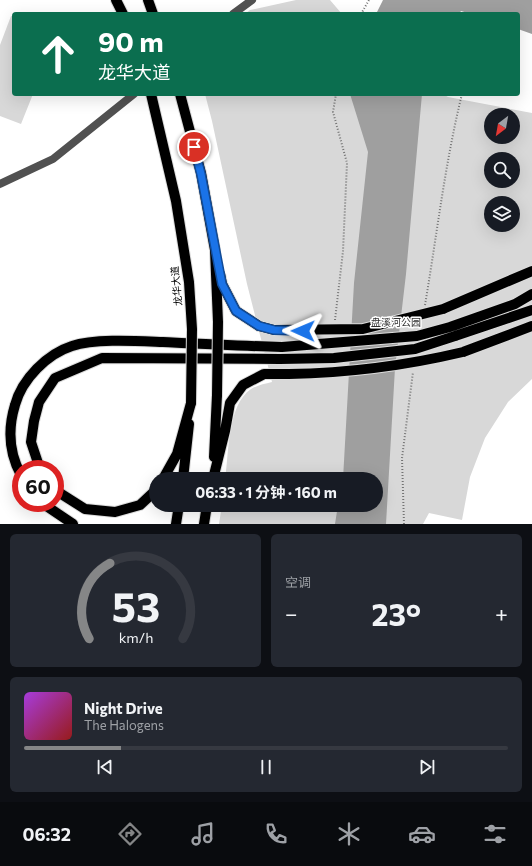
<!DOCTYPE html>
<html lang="zh">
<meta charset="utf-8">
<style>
:root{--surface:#171b24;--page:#242831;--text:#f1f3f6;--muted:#9ea1a6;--line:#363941;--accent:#858687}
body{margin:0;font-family:Commissioner,"Noto Sans SC",sans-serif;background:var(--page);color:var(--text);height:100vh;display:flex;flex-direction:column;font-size:15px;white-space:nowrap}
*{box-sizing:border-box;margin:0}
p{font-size:13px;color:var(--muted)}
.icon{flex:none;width:22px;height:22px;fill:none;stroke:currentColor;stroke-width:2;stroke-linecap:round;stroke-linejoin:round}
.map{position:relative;height:524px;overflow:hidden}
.drawer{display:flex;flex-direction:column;gap:10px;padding:10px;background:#0d0f14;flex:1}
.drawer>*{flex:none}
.hud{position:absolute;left:12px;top:12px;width:508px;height:84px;border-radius:4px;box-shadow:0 4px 16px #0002;background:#0b6e4f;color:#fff;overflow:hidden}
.needle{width:26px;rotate:211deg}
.buttons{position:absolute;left:484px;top:108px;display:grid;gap:8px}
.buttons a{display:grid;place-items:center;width:36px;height:36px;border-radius:50%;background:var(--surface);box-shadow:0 4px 16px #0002;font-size:20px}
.speed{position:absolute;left:12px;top:460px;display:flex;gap:8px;font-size:20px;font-weight:700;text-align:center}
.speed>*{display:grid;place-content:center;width:52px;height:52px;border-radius:50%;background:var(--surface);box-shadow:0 4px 16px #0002;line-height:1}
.speed .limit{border:6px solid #d22;background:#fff;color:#111}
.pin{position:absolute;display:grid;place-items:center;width:34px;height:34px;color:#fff;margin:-17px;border:2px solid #fff;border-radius:50%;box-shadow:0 1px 4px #0007}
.me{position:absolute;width:44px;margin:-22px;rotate:271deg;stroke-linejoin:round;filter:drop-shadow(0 0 3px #0008)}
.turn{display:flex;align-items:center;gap:14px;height:84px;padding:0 20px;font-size:18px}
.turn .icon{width:52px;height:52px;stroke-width:2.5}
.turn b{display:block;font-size:28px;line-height:34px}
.big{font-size:30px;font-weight:700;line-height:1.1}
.drawer .widget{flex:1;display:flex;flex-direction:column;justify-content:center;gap:6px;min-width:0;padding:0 14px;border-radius:6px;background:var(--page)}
.drawer .dial{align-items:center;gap:0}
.dial svg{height:104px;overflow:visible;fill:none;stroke:var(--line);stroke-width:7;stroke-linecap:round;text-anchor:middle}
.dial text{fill:var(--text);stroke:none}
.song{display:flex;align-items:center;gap:12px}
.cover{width:48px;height:48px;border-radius:6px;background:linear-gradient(135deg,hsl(280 70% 55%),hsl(0 70% 35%))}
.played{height:4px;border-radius:2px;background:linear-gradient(90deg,var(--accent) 20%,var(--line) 20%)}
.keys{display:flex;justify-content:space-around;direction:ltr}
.heat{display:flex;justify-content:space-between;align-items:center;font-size:22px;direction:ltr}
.drawer .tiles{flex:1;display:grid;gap:10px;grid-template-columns:1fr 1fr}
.widget:last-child{grid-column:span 2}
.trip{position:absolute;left:149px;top:472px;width:234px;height:40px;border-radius:20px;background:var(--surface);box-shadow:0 4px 16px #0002;font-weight:700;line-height:40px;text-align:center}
.dock{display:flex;height:64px;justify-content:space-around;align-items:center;background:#090b0e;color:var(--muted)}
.dock .icon{width:28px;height:28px}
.dock .active{color:var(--accent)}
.dock b{font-size:18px;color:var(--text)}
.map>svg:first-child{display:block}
.green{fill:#d8d8d8;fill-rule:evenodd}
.water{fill:#9f9f9f}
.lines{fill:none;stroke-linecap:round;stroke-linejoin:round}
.primary-casing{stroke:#dbdbdb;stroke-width:12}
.path{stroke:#737373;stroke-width:2;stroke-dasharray:1 2;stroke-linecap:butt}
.minor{stroke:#515151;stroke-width:8}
.primary{stroke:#000;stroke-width:10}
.primary-bridge-casing{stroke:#dbdbdb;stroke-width:12;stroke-linecap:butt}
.primary-bridge{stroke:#000;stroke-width:10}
.route-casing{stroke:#114b97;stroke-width:10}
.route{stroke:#1a73e8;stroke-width:7}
.labels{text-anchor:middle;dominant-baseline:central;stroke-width:3;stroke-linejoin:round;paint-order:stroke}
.street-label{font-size:10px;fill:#000;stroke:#fff}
.park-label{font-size:10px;fill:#2f2f2f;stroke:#fff}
</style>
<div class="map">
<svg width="532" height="524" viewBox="0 0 532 524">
<rect width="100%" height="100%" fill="#fff"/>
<path class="green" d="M 296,0 L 330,0 L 342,14 L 245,14 L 250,10 Z
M 11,16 L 14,17 L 14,94 L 33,94 L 21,124 L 0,116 L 0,45 Z
M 205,94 L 443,94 L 448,97 L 532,113 L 532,379 L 508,402 L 485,438 L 470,477 L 462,520 L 429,513 L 423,524 L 219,524 L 222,505 L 376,505 L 376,479 L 225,479 C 229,453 227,405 251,389 C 258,385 264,384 272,382 L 247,284 L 212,121 ZM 491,115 L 513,115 L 513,137 L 491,137 ZM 491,159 L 513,159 L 513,181 L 491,181 ZM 491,203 L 513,203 L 513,225 L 491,225 Z"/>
<path class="water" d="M 383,0 L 532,0 L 532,34 L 518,29 L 518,14 L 471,14 L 461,11 L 459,14 L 376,14 Z
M 350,94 L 422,94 L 406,274 L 395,368 L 386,524 L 335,524 L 338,505 L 376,505 L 376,479 L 343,479 L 354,283 L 368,152 Z"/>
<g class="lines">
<g class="primary-casing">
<path id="primary" d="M 116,0 L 123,14
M 148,0 L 153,14
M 443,309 L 532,271
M 450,327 L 515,304 L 532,294
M 455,336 L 532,310
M 463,352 L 532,326
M 214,457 L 217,395
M 40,469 L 31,442 L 34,421 L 39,402 L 55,378 L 102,358 L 280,359
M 21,475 C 9,453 8,428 15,405 C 22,379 47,354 72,346 C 95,338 139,341 163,342 C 203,344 242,346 282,347
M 163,479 L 177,454 L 191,403
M 183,479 L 189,424
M 213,479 L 225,431 L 230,403 L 243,385 L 264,374 L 289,374
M 55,490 L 85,509 L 115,512 L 140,505 L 156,490
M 42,503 L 73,524
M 176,524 L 179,505
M 204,524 L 207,505"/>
</g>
<path class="path" d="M 361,14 L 369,0
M 425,305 C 437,234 445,163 462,94
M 335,320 L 343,251 L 347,163 L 333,112 L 336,94
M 404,524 L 402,458 L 413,372"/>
<path class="minor" d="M 233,14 L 252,0
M 0,184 L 53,159 L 134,94"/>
<use href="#primary" class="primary"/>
<g class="primary-bridge-casing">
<path id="primary-bridge" d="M 151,94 L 176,201 L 189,282 L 192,329 L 191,403
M 180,94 L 201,173 L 215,250 L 218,322 L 217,395
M 220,274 L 222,284 L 236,311 L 259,326 L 274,330 L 363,329 L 443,309
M 282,347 L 417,336 L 450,327
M 280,359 L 334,358 L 415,349 L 455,336
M 289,374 C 350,373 404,366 463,352"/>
</g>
<use href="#primary-bridge" class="primary-bridge"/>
</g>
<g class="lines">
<g class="route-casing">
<path id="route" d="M 194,147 L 201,174 L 222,284 L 236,311 L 259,326 L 274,330 L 303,331"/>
</g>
<use href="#route" class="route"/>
</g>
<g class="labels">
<g class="street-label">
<text transform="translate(176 286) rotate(-96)">龙华大道</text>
</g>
<g class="park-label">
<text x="396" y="322">盘溪河公园</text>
</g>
</g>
</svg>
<div class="buttons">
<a><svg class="needle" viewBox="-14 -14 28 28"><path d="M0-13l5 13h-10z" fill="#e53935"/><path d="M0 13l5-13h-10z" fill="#9ea1a6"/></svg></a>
<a><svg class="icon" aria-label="search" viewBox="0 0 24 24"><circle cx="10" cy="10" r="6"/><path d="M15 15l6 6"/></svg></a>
<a><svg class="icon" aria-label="layers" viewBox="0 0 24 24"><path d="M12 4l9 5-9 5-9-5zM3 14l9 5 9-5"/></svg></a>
</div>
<div class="speed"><div class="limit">60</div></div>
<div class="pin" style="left:194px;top:147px;background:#d93025"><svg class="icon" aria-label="arrive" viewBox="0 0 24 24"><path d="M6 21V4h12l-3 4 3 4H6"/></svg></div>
<svg class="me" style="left:303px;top:331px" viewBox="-20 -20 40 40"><path d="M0-17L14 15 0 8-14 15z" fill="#1a73e8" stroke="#fff" stroke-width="4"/></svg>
<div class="trip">06:33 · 1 分钟 · 160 m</div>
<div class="hud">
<div class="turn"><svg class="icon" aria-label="ahead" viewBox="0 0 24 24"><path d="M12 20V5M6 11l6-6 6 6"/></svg><div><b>90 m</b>龙华大道</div></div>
</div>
</div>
<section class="drawer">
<div class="tiles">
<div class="widget dial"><svg viewBox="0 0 100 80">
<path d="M14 69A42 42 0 1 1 86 69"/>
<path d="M14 69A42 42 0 0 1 30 11" stroke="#858687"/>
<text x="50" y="56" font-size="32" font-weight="700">53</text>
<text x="50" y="72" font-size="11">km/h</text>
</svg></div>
<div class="widget"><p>空调</p>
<div class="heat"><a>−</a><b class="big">23°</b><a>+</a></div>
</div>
<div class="widget">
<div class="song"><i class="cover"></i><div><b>Night Drive</b><p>The Halogens</p></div></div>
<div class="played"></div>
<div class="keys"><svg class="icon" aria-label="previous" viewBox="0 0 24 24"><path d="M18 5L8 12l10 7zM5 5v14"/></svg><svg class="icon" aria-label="pause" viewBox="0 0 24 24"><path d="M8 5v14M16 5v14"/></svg><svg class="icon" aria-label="next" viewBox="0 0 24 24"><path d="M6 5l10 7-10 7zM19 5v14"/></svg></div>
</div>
</div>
</section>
<nav class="dock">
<b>06:32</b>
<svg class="icon active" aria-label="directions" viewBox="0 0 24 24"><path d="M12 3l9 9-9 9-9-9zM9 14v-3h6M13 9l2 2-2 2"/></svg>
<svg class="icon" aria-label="music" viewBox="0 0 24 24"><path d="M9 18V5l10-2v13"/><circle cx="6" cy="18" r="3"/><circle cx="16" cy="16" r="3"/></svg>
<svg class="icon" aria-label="phone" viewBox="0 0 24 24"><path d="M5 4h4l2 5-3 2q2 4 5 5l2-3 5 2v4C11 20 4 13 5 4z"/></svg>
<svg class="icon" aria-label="climate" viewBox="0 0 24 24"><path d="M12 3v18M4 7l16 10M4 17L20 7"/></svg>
<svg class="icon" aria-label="car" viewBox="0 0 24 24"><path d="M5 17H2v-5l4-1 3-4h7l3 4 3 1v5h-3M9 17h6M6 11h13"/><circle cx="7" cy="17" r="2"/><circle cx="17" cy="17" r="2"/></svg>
<svg class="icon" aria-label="filters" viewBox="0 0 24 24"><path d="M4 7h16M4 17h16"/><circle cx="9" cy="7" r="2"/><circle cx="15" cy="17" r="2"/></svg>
</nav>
